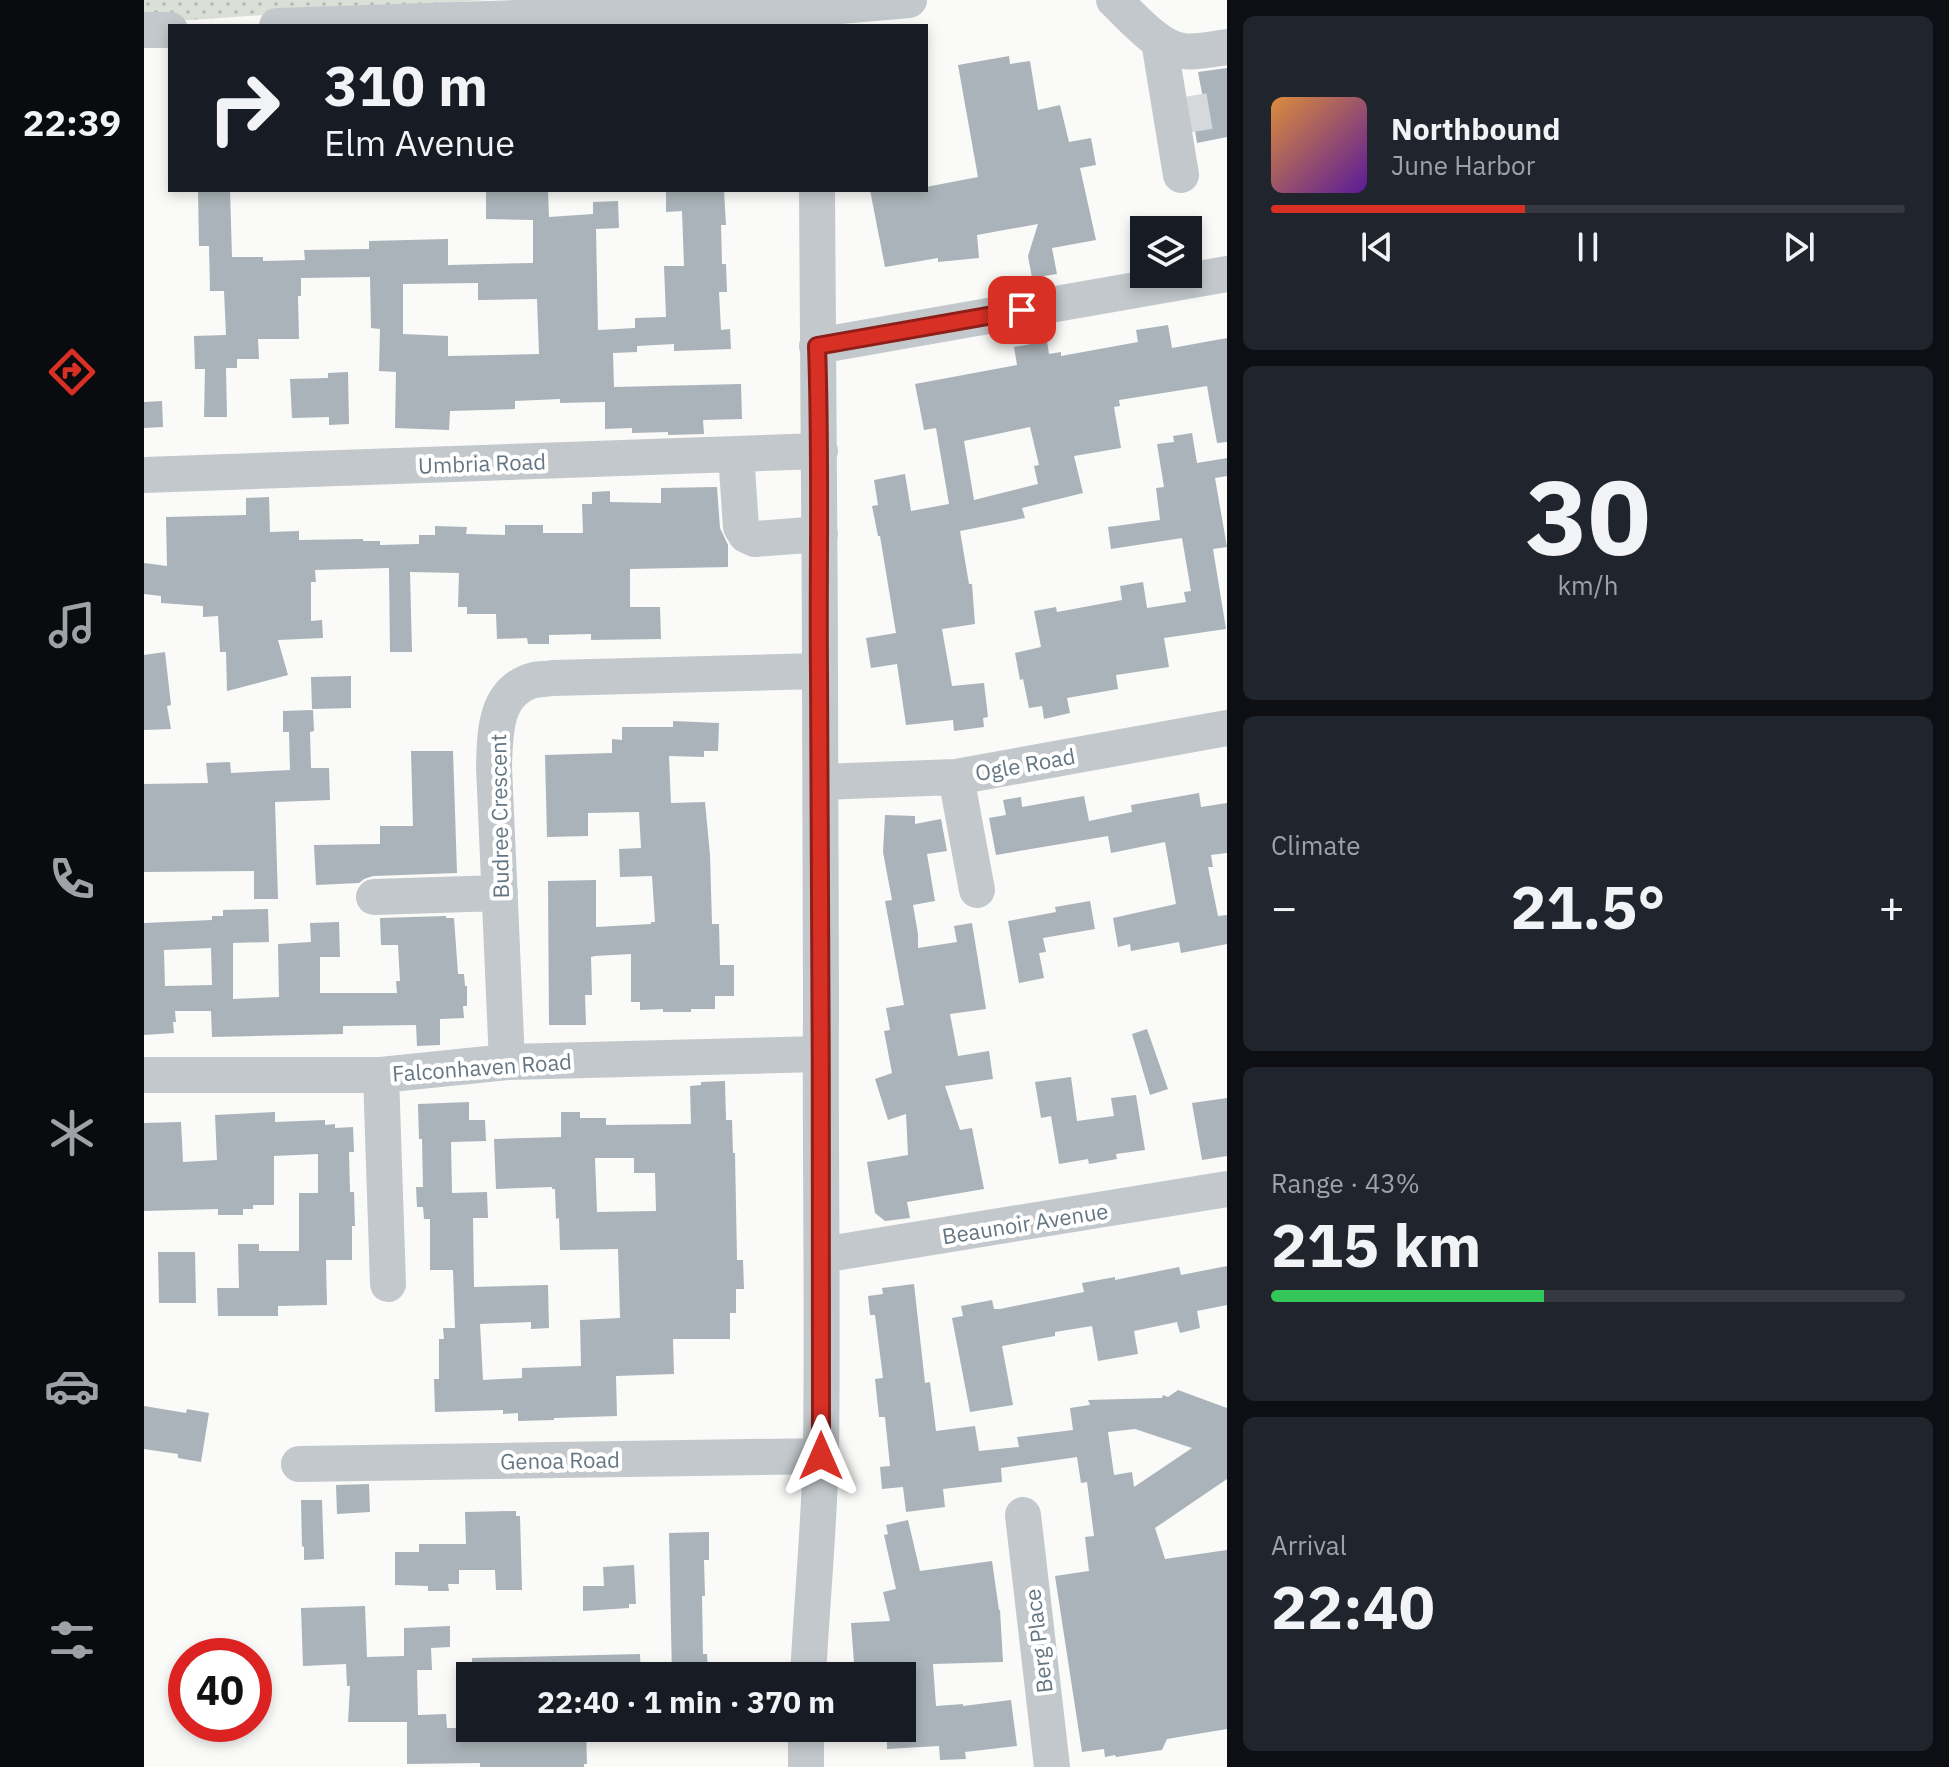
<!DOCTYPE html>
<meta charset="utf-8">
<style>
:root{--surface:#171b24;--page:#20242c;--text:#f1f3f6;--muted:#9ea1a6;--line:#363941;--accent:#d93025}
body{margin:0;font-family:"IBM Plex Sans",sans-serif;background:var(--page);color:var(--text);height:100vh;display:flex;flex-direction:column;font-size:30px;white-space:nowrap}
*{box-sizing:border-box;margin:0}
p{font-size:26px;color:var(--muted)}
.icon{flex:none;width:44px;height:44px;fill:none;stroke:currentColor;stroke-width:2;stroke-linecap:round;stroke-linejoin:round}
.map{position:relative;flex:1;overflow:hidden}
.side{display:flex;flex-direction:column;gap:16px;padding:16px;background:#0d0f14;width:722px}
.side>*{flex:none}
.hud{position:absolute;left:24px;top:24px;width:760px;height:168px;border-radius:0px;box-shadow:0 4px 12px #0003;background:#171b24;color:var(--text);overflow:hidden}
.fabs{position:absolute;left:986px;top:216px;display:grid;gap:16px}
.fabs a{display:grid;place-items:center;width:72px;height:72px;border-radius:0px;background:var(--surface);box-shadow:0 4px 12px #0003;font-size:40px}
.speed{position:absolute;left:24px;top:1638px;display:flex;gap:16px;font-size:40px;font-weight:700;text-align:center}
.speed>*{display:grid;place-content:center;width:104px;height:104px;border-radius:50%;background:var(--surface);box-shadow:0 4px 12px #0003;line-height:1}
.speed .limit{border:12px solid #d22;background:#fff;color:#111}
.pin{position:absolute;display:grid;place-items:center;width:68px;height:68px;color:#fff;margin:-34px;border-radius:16px;box-shadow:0 4px 12px #0006}
.me{position:absolute;width:88px;margin:-44px;rotate:0deg;stroke-linejoin:round;filter:drop-shadow(0 0 6px #0008)}
.turn{display:flex;align-items:center;gap:28px;height:168px;padding:0 24px;font-size:36px}
.turn .icon{width:104px;height:104px;stroke-width:2.5}
.turn b{display:block;font-size:56px;line-height:68px}
.big{font-size:60px;font-weight:800;line-height:1.1}
.side .widget{flex:1;display:flex;flex-direction:column;justify-content:center;gap:12px;min-width:0;padding:0 28px;border-radius:12px;background:var(--page)}
.side .dial{align-items:center;gap:0}
.dial b{font-size:104px;line-height:1}
.song{display:flex;align-items:center;gap:24px}
.cover{width:96px;height:96px;border-radius:12px;background:linear-gradient(135deg,hsl(30 70% 55%),hsl(270 70% 35%))}
.played{height:8px;border-radius:4px;background:linear-gradient(90deg,var(--accent) 40%,var(--line) 40%)}
.keys{display:flex;justify-content:space-around;direction:ltr}
.heat{display:flex;justify-content:space-between;align-items:center;font-size:44px;direction:ltr}
.charge{height:12px;border-radius:6px;background:linear-gradient(90deg,#34c759 43%,var(--line) 0)}
.trip{position:absolute;left:312px;top:1662px;width:460px;height:80px;border-radius:0px;background:var(--surface);box-shadow:0 4px 12px #0003;font-weight:800;line-height:80px;text-align:center}
main{display:flex;flex:1;min-height:0}
.dock{display:flex;flex-direction:column;width:144px;justify-content:space-around;align-items:center;background:#090b0e;color:var(--muted)}
.dock .icon{width:56px;height:56px}
.dock .active{color:var(--accent)}
.dock b{font-size:36px;color:var(--text)}
.map>svg:first-child{display:block}
.park{fill:url(#park-dots)}
.building{fill:#aab3b9;fill-rule:evenodd}
.lines{fill:none;stroke-linecap:round;stroke-linejoin:round}
.minor-tunnel{stroke:#d5d9db;stroke-width:36;stroke-dasharray:36 18;stroke-linecap:butt}
.minor{stroke:#c3c8cc;stroke-width:36}
.route-casing{stroke:#8d1f18;stroke-width:20}
.route{stroke:#d93025;stroke-width:14}
.labels{text-anchor:middle;dominant-baseline:central;stroke-width:8;stroke-linejoin:round;paint-order:stroke}
.street-label{font-size:22px;fill:#657683;stroke:#fff}
</style>
<main>
<nav class="dock">
<b>22:39</b>
<svg class="icon active" aria-label="directions" viewBox="0 0 24 24"><path d="M12 3l9 9-9 9-9-9zM9 14v-3h6M13 9l2 2-2 2"/></svg>
<svg class="icon" aria-label="music" viewBox="0 0 24 24"><path d="M9 18V5l10-2v13"/><circle cx="6" cy="18" r="3"/><circle cx="16" cy="16" r="3"/></svg>
<svg class="icon" aria-label="phone" viewBox="0 0 24 24"><path d="M5 4h4l2 5-3 2q2 4 5 5l2-3 5 2v4C11 20 4 13 5 4z"/></svg>
<svg class="icon" aria-label="climate" viewBox="0 0 24 24"><path d="M12 3v18M4 7l16 10M4 17L20 7"/></svg>
<svg class="icon" aria-label="car" viewBox="0 0 24 24"><path d="M5 17H2v-5l4-1 3-4h7l3 4 3 1v5h-3M9 17h6M6 11h13"/><circle cx="7" cy="17" r="2"/><circle cx="17" cy="17" r="2"/></svg>
<svg class="icon" aria-label="filters" viewBox="0 0 24 24"><path d="M4 7h16M4 17h16"/><circle cx="9" cy="7" r="2"/><circle cx="15" cy="17" r="2"/></svg>
</nav>
<div class="map">
<svg width="1083" height="1767" viewBox="0 0 1083 1767">
<defs>
<pattern id="park-dots" width="8" height="8" patternUnits="userSpaceOnUse" patternTransform="scale(2)"><rect width="8" height="8" fill="#dadfd7"/><path d="M2 2h.1M6 6h.1" fill="none" stroke="#b4b9b4" stroke-width="1.8" stroke-linecap="round"/></pattern>
</defs>
<rect width="100%" height="100%" fill="#fafaf8"/>
<path class="park" d="M 0,0 L 344,0 L 0,23 Z"/>
<path class="building" d="M 865,56 L 866,64 L 886,61 L 894,110 L 916,105 L 925,142 L 947,138 L 952,165 L 936,168 L 952,240 L 908,248 L 913,274 L 888,278 L 884,256 L 894,224 L 833,235 L 835,258 L 794,262 L 794,258 L 741,267 L 726,190 L 782,190 L 782,187 L 834,177 L 814,65 Z
M 1083,68 L 1083,137 L 1053,143 L 1048,112 L 1061,109 L 1054,72 Z
M 54,190 L 86,190 L 88,257 L 119,257 L 119,261 L 161,260 L 160,250 L 225,249 L 225,241 L 304,239 L 304,265 L 389,263 L 389,220 L 342,219 L 342,190 L 404,190 L 405,217 L 449,214 L 449,202 L 474,201 L 475,228 L 452,229 L 454,330 L 491,328 L 491,318 L 522,317 L 520,266 L 540,266 L 538,211 L 522,212 L 522,190 L 580,190 L 582,225 L 577,225 L 578,264 L 582,264 L 583,292 L 575,292 L 577,330 L 586,329 L 587,349 L 530,351 L 530,344 L 493,346 L 493,352 L 469,353 L 470,387 L 597,384 L 598,419 L 559,420 L 560,434 L 524,435 L 524,432 L 488,433 L 488,428 L 461,429 L 461,402 L 416,403 L 416,399 L 371,401 L 371,409 L 306,411 L 305,430 L 251,428 L 252,372 L 235,371 L 236,329 L 227,328 L 226,277 L 157,278 L 157,296 L 154,296 L 155,339 L 114,339 L 115,359 L 93,359 L 93,368 L 82,368 L 83,417 L 60,417 L 61,369 L 51,369 L 50,336 L 82,335 L 80,291 L 66,291 L 65,246 L 55,246 ZM 334,283 L 334,300 L 393,299 L 395,354 L 304,356 L 304,336 L 259,334 L 259,284 Z
M 1024,325 L 1028,348 L 1083,338 L 1083,442 L 1073,443 L 1063,386 L 975,400 L 976,406 L 970,407 L 977,448 L 930,456 L 939,493 L 878,508 L 881,518 L 816,531 L 825,584 L 828,584 L 831,624 L 798,629 L 808,686 L 840,683 L 844,717 L 839,718 L 840,727 L 810,731 L 809,720 L 762,725 L 753,664 L 727,668 L 722,638 L 752,633 L 736,536 L 734,536 L 728,506 L 734,505 L 730,480 L 761,474 L 767,511 L 805,504 L 792,428 L 780,430 L 771,384 L 873,365 L 870,347 L 903,341 L 905,354 L 917,352 L 917,356 L 994,342 L 992,330 ZM 886,427 L 895,465 L 890,466 L 894,484 L 830,500 L 820,441 Z
M 204,372 L 205,424 L 185,425 L 185,417 L 148,418 L 146,379 L 184,378 L 184,373 Z
M 18,401 L 19,427 L 0,428 L 0,402 Z
M 1048,433 L 1053,463 L 1083,458 L 1083,476 L 1071,478 L 1083,547 L 1069,549 L 1082,629 L 1020,638 L 1025,667 L 972,675 L 974,689 L 923,698 L 926,713 L 900,719 L 898,706 L 885,708 L 879,679 L 876,680 L 871,653 L 897,647 L 890,611 L 912,607 L 913,612 L 978,600 L 976,586 L 999,582 L 1003,608 L 1042,602 L 1040,592 L 1047,591 L 1038,538 L 967,549 L 964,527 L 1016,520 L 1012,488 L 1020,487 L 1013,444 L 1030,442 L 1029,436 Z
M 573,487 L 576,528 L 584,545 L 584,567 L 486,569 L 486,607 L 516,607 L 517,639 L 447,640 L 447,634 L 405,635 L 405,644 L 384,644 L 383,638 L 353,639 L 352,614 L 323,614 L 323,607 L 314,607 L 315,573 L 266,572 L 268,652 L 246,652 L 245,568 L 171,570 L 172,582 L 167,582 L 167,621 L 178,620 L 179,638 L 134,640 L 144,675 L 83,691 L 82,652 L 76,652 L 74,616 L 59,617 L 59,606 L 17,603 L 17,596 L 0,594 L 0,563 L 23,566 L 22,517 L 102,515 L 102,498 L 125,497 L 126,532 L 155,531 L 155,540 L 219,539 L 219,541 L 236,541 L 236,545 L 275,544 L 275,535 L 291,535 L 291,526 L 323,527 L 322,534 L 361,535 L 361,525 L 399,525 L 399,533 L 439,533 L 438,504 L 448,504 L 448,492 L 466,491 L 466,502 L 517,503 L 517,488 Z
M 21,652 L 27,705 L 23,706 L 27,729 L 0,730 L 0,655 Z
M 207,676 L 207,708 L 168,709 L 167,677 Z
M 169,710 L 170,731 L 166,732 L 167,768 L 185,768 L 186,800 L 131,802 L 134,899 L 110,899 L 110,871 L 0,872 L 0,784 L 64,783 L 62,763 L 86,762 L 87,773 L 146,770 L 145,732 L 139,732 L 139,711 Z
M 529,721 L 575,723 L 574,751 L 560,751 L 560,757 L 525,756 L 527,803 L 561,802 L 566,855 L 568,924 L 575,924 L 576,965 L 590,965 L 590,996 L 571,996 L 571,1009 L 547,1009 L 547,1012 L 519,1012 L 519,1009 L 496,1010 L 496,1002 L 487,1002 L 487,954 L 451,956 L 447,957 L 448,995 L 441,995 L 442,1025 L 405,1025 L 404,881 L 452,880 L 452,927 L 507,924 L 507,922 L 511,922 L 508,876 L 476,877 L 475,849 L 497,848 L 495,812 L 444,813 L 444,836 L 403,837 L 401,755 L 468,753 L 468,739 L 478,740 L 478,727 L 529,727 Z
M 267,751 L 309,751 L 313,873 L 229,876 L 220,879 L 215,883 L 172,885 L 170,845 L 236,844 L 236,826 L 269,826 Z
M 1055,793 L 1057,807 L 1083,803 L 1083,853 L 1067,855 L 1069,867 L 1064,867 L 1074,916 L 1083,915 L 1083,944 L 1037,953 L 1035,942 L 987,951 L 986,944 L 974,947 L 969,918 L 1032,904 L 1021,842 L 967,853 L 964,836 L 852,855 L 845,818 L 862,815 L 859,800 L 877,797 L 878,807 L 940,796 L 945,821 L 988,812 L 987,805 Z
M 741,815 L 771,816 L 771,824 L 797,819 L 803,851 L 783,854 L 791,901 L 769,905 L 774,934 L 774,948 L 813,942 L 810,926 L 828,923 L 842,1009 L 806,1014 L 814,1056 L 845,1051 L 849,1079 L 801,1086 L 816,1130 L 828,1128 L 840,1189 L 763,1202 L 766,1218 L 741,1221 L 731,1213 L 723,1162 L 764,1155 L 762,1114 L 744,1120 L 731,1079 L 748,1073 L 740,1031 L 746,1030 L 742,1008 L 760,1005 L 741,901 L 748,900 L 739,852 Z
M 946,901 L 951,929 L 899,938 L 902,952 L 895,953 L 900,978 L 875,983 L 864,921 L 912,912 L 911,907 Z
M 124,909 L 125,942 L 89,943 L 89,999 L 135,997 L 134,944 L 167,942 L 166,923 L 195,922 L 196,957 L 176,957 L 176,993 L 253,993 L 252,981 L 256,981 L 254,945 L 237,945 L 236,918 L 302,916 L 302,918 L 310,918 L 314,974 L 320,974 L 321,986 L 323,986 L 323,1006 L 319,1006 L 320,1018 L 296,1019 L 296,1045 L 273,1046 L 272,1025 L 199,1026 L 199,1034 L 68,1037 L 67,1011 L 31,1011 L 32,1022 L 29,1022 L 30,1033 L 0,1035 L 0,923 L 68,920 L 68,916 L 79,916 L 79,910 ZM 67,948 L 68,985 L 21,986 L 20,950 Z
M 1003,1029 L 1024,1089 L 1006,1095 L 988,1034 Z
M 927,1077 L 933,1121 L 970,1116 L 967,1098 L 992,1095 L 1001,1150 L 972,1154 L 973,1159 L 945,1164 L 944,1159 L 915,1164 L 907,1116 L 897,1118 L 891,1082 Z
M 581,1081 L 582,1120 L 588,1120 L 589,1153 L 591,1153 L 593,1260 L 599,1260 L 600,1289 L 592,1289 L 592,1313 L 586,1313 L 586,1339 L 529,1339 L 530,1374 L 472,1376 L 473,1416 L 410,1418 L 410,1420 L 374,1421 L 374,1413 L 359,1414 L 359,1410 L 291,1412 L 290,1379 L 295,1379 L 295,1339 L 300,1339 L 299,1328 L 311,1328 L 309,1270 L 286,1270 L 286,1219 L 280,1219 L 279,1207 L 273,1207 L 272,1187 L 279,1187 L 278,1139 L 275,1139 L 274,1104 L 325,1102 L 325,1120 L 341,1120 L 342,1141 L 307,1142 L 308,1193 L 343,1192 L 344,1218 L 329,1218 L 330,1287 L 404,1285 L 405,1328 L 387,1329 L 387,1322 L 336,1324 L 339,1380 L 378,1378 L 378,1368 L 437,1366 L 436,1320 L 476,1318 L 474,1249 L 416,1250 L 415,1218 L 412,1219 L 411,1189 L 408,1189 L 408,1187 L 352,1189 L 350,1139 L 417,1137 L 417,1112 L 436,1112 L 436,1118 L 462,1118 L 462,1125 L 547,1124 L 546,1086 L 557,1085 L 557,1082 ZM 451,1158 L 490,1158 L 490,1173 L 511,1173 L 512,1211 L 453,1212 Z
M 1083,1098 L 1083,1156 L 1058,1160 L 1048,1103 Z
M 131,1112 L 131,1122 L 181,1120 L 181,1125 L 191,1124 L 191,1128 L 209,1127 L 210,1152 L 205,1152 L 206,1192 L 210,1192 L 211,1226 L 208,1226 L 208,1260 L 182,1260 L 183,1305 L 134,1306 L 134,1316 L 74,1316 L 73,1288 L 95,1288 L 94,1244 L 115,1244 L 115,1251 L 155,1251 L 155,1193 L 174,1193 L 174,1154 L 130,1156 L 130,1205 L 109,1205 L 109,1209 L 99,1209 L 99,1215 L 74,1215 L 74,1209 L 0,1211 L 0,1123 L 37,1122 L 39,1162 L 73,1160 L 71,1115 Z
M 14,1252 L 51,1252 L 52,1303 L 15,1303 Z
M 1083,1266 L 1083,1305 L 1053,1311 L 1056,1328 L 1036,1333 L 1033,1322 L 990,1331 L 994,1354 L 954,1361 L 948,1326 L 911,1332 L 911,1336 L 858,1346 L 869,1405 L 826,1412 L 808,1318 L 819,1316 L 817,1306 L 848,1300 L 850,1309 L 856,1309 L 940,1292 L 938,1283 L 971,1277 L 971,1280 L 1035,1267 L 1037,1275 Z
M 770,1284 L 781,1383 L 786,1382 L 792,1431 L 831,1426 L 835,1451 L 875,1447 L 873,1437 L 929,1430 L 926,1408 L 946,1405 L 944,1400 L 1018,1398 L 1019,1395 L 1024,1397 L 1034,1390 L 1083,1408 L 1083,1479 L 1011,1528 L 1021,1559 L 1083,1550 L 1083,1729 L 1023,1739 L 1018,1750 L 972,1757 L 971,1755 L 961,1757 L 960,1749 L 938,1752 L 911,1576 L 945,1571 L 941,1537 L 950,1536 L 943,1482 L 937,1483 L 933,1457 L 857,1468 L 858,1482 L 799,1489 L 801,1507 L 762,1512 L 759,1487 L 738,1489 L 736,1467 L 746,1466 L 741,1417 L 735,1417 L 731,1379 L 739,1378 L 731,1315 L 726,1315 L 724,1296 L 739,1294 L 738,1288 ZM 991,1429 L 1048,1448 L 990,1487 L 988,1472 L 970,1475 L 964,1432 Z
M 0,1406 L 42,1413 L 43,1409 L 65,1413 L 57,1462 L 34,1458 L 34,1454 L 0,1449 Z
M 225,1484 L 226,1512 L 193,1514 L 192,1485 Z
M 157,1500 L 178,1500 L 180,1559 L 160,1560 L 160,1547 L 158,1546 Z
M 372,1511 L 372,1516 L 376,1516 L 378,1590 L 352,1590 L 351,1570 L 315,1570 L 315,1584 L 304,1584 L 305,1591 L 284,1591 L 284,1586 L 251,1585 L 251,1552 L 275,1552 L 275,1544 L 322,1544 L 321,1512 Z
M 764,1520 L 776,1571 L 848,1561 L 855,1610 L 856,1610 L 859,1662 L 789,1664 L 792,1706 L 819,1704 L 819,1706 L 867,1700 L 873,1746 L 821,1752 L 822,1759 L 796,1760 L 795,1746 L 743,1749 L 743,1728 L 758,1728 L 758,1676 L 711,1676 L 707,1623 L 746,1621 L 739,1592 L 752,1589 L 740,1535 L 744,1534 L 742,1525 Z
M 565,1532 L 565,1560 L 560,1560 L 561,1596 L 558,1596 L 559,1654 L 563,1654 L 564,1674 L 562,1676 L 528,1676 L 525,1533 Z
M 490,1565 L 492,1604 L 485,1604 L 485,1608 L 439,1611 L 439,1586 L 460,1586 L 459,1567 Z
M 221,1606 L 223,1657 L 260,1656 L 260,1628 L 306,1626 L 306,1647 L 287,1648 L 288,1670 L 273,1670 L 274,1715 L 302,1714 L 303,1728 L 442,1728 L 443,1764 L 440,1764 L 440,1767 L 336,1767 L 336,1763 L 263,1764 L 263,1722 L 204,1722 L 206,1686 L 203,1686 L 202,1664 L 159,1666 L 157,1608 Z
M 496,1654 L 497,1676 L 328,1675 L 328,1658 Z"/>
<g class="lines">
<path class="minor-tunnel" d="M 1030,117 L 1083,108"/>
<path class="minor" d="M 970,0 C 987,16 1015,49 1039,51 C 1053,53 1069,49 1083,47
M 133,26 L 672,8 L 765,0
M 0,30 L 26,30
M 1015,41 L 1037,175
M 673,346 L 1083,274
M 592,454 L 597,527 L 602,535 L 611,539 L 676,534
M 0,475 L 676,451
M 812,777 L 833,890
M 677,782 L 812,777 L 1083,728
M 230,897 L 356,893
M 363,1062 L 350,767 C 351,734 350,691 390,680 C 396,679 403,679 409,678 L 675,671
M 0,1075 L 237,1075 L 363,1062 L 676,1054
M 237,1075 L 244,1284
M 678,1255 L 1083,1189
M 155,1464 L 677,1456
M 879,1515 L 908,1767
M 664,1676 C 668,1602 675,1527 677,1452 C 679,1303 676,1154 677,1004 C 677,733 675,461 673,190
M 662,1728 L 662,1767"/>
</g>
<g class="lines">
<g class="route-casing">
<path id="route" d="M 677,1456 C 678,1195 676,933 675,672 C 674,563 677,454 673,346 L 878,310"/>
</g>
<use href="#route" class="route"/>
</g>
<g class="labels">
<g class="street-label">
<text transform="translate(338 463) rotate(-2)">Umbria Road</text>
<text transform="translate(881 764) rotate(-10)">Ogle Road</text>
<text transform="translate(355 816) rotate(-91)">Budree Crescent</text>
<text transform="translate(338 1067) rotate(-4)">Falconhaven Road</text>
<text transform="translate(881 1223) rotate(-9)">Beaunoir Avenue</text>
<text transform="translate(416 1460) rotate(-1)">Genoa Road</text>
<text transform="translate(894 1641) rotate(-97)">Berg Place</text>
</g>
</g>
</svg>
<div class="fabs">
<a><svg class="icon" aria-label="layers" viewBox="0 0 24 24"><path d="M12 4l9 5-9 5-9-5zM3 14l9 5 9-5"/></svg></a>
</div>
<div class="speed"><div class="limit">40</div></div>
<div class="pin" style="left:878px;top:310px;background:#d93025"><svg class="icon" aria-label="arrive" viewBox="0 0 24 24"><path d="M6 21V4h12l-3 4 3 4H6"/></svg></div>
<svg class="me" style="left:677px;top:1456px" viewBox="-20 -20 40 40"><path d="M0-17L14 15 0 8-14 15z" fill="#d93025" stroke="#fff" stroke-width="4"/></svg>
<div class="trip">22:40 · 1 min · 370 m</div>
<div class="hud">
<div class="turn"><svg class="icon" aria-label="right" viewBox="0 0 24 24"><path d="M7 20v-9h11M14 6l5 5-5 5"/></svg><div><b>310 m</b>Elm Avenue</div></div>
</div>
</div>
<section class="side">
<div class="widget">
<div class="song"><i class="cover"></i><div><b>Northbound</b><p>June Harbor</p></div></div>
<div class="played"></div>
<div class="keys"><svg class="icon" aria-label="previous" viewBox="0 0 24 24"><path d="M18 5L8 12l10 7zM5 5v14"/></svg><svg class="icon" aria-label="pause" viewBox="0 0 24 24"><path d="M8 5v14M16 5v14"/></svg><svg class="icon" aria-label="next" viewBox="0 0 24 24"><path d="M6 5l10 7-10 7zM19 5v14"/></svg></div>
</div>
<div class="widget dial"><b>30</b><p>km/h</p></div>
<div class="widget"><p>Climate</p>
<div class="heat"><a>−</a><b class="big">21.5°</b><a>+</a></div>
</div>
<div class="widget"><p>Range · 43%</p><b class="big">215 km</b><div class="charge"></div></div>
<div class="widget"><p>Arrival</p><b class="big">22:40</b></div>
</section>
</main>
